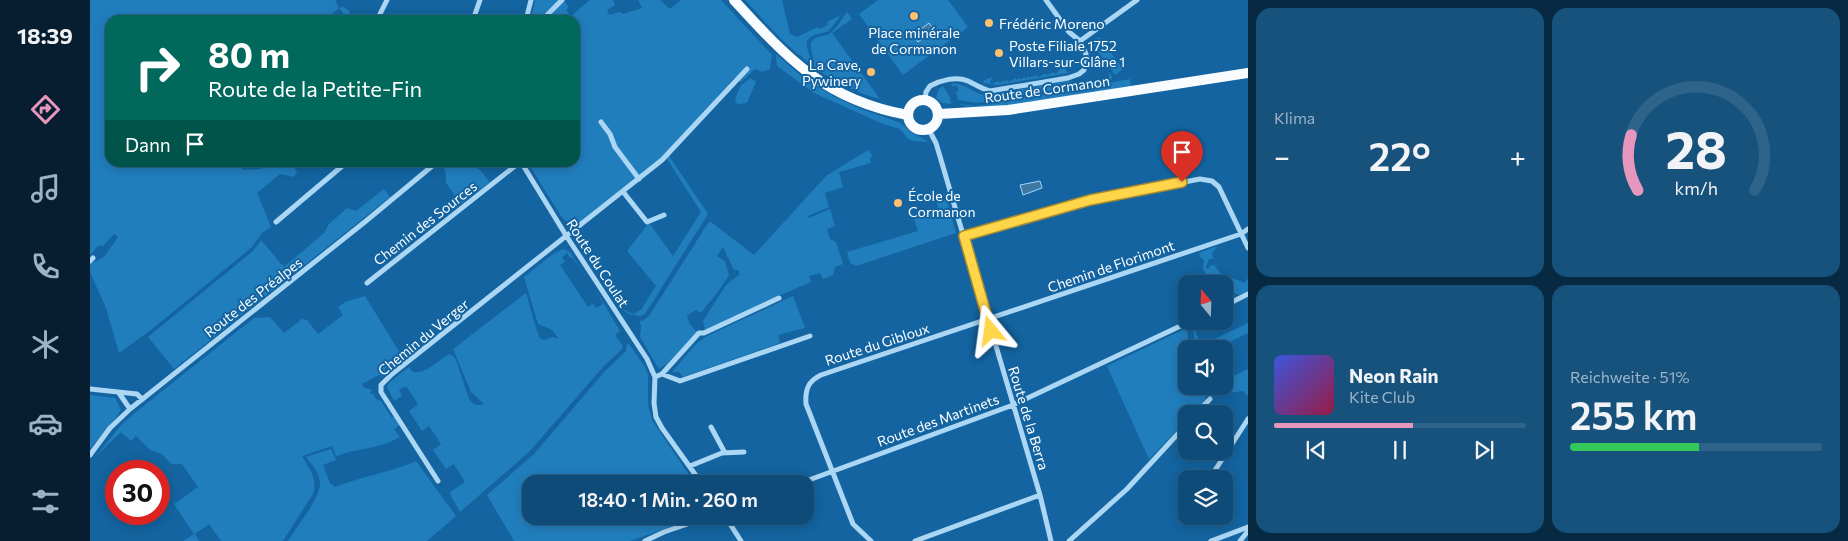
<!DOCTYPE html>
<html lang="de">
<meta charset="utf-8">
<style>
:root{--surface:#0e4b78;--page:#17527d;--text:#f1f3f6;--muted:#9bb3c6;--line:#2e638a;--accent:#e797bd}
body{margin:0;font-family:Commissioner,sans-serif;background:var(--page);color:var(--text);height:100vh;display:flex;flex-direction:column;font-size:19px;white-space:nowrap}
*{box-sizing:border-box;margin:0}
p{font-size:16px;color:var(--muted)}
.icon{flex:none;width:28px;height:28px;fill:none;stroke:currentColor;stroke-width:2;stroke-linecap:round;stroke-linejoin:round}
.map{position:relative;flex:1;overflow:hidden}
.drawer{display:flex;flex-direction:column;gap:8px;padding:8px;background:#082942;width:600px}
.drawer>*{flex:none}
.banner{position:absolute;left:15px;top:15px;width:475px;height:152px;border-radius:15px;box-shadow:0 2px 12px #0003,0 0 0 1px var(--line);background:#00695c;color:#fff;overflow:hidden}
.needle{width:32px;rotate:341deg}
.tools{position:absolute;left:1088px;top:275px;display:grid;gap:10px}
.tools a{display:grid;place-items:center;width:55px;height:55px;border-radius:10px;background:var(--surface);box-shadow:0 2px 12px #0003,0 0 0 1px var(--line);font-size:25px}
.speed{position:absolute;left:15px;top:460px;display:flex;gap:10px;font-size:25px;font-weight:700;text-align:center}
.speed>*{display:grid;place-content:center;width:65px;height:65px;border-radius:50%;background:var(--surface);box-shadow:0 2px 12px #0003,0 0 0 1px var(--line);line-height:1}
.speed .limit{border:8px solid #d22;background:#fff;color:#111}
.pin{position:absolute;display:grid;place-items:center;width:42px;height:42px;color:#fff;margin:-51px -21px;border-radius:50% 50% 50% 0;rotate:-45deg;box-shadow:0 0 5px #0007}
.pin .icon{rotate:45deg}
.me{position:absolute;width:55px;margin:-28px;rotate:344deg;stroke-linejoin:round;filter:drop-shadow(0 0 4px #0008)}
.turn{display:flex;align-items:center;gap:18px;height:105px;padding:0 20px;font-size:22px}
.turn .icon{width:65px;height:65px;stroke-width:2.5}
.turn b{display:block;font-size:35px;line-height:42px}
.then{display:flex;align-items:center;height:48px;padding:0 20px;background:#0003;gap:10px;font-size:19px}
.big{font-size:38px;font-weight:600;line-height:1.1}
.drawer .widget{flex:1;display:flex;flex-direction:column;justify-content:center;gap:8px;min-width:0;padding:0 18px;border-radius:15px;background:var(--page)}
.drawer .dial{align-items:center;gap:0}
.dial svg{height:130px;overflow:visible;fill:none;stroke:var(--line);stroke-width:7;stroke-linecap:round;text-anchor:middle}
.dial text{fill:var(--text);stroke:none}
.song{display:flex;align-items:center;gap:15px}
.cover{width:60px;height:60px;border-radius:8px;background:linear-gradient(135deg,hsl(230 70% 55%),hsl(340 70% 35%))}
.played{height:5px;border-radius:2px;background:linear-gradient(90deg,var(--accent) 55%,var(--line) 55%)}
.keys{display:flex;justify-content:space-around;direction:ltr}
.heat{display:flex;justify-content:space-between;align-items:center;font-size:28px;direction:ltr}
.charge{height:8px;border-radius:4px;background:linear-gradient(90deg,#34c759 51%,var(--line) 0)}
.drawer .tiles{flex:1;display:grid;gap:8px;grid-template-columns:repeat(2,1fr)}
.trip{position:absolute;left:432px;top:475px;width:292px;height:50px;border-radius:15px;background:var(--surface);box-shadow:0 2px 12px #0003,0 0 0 1px var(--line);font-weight:600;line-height:50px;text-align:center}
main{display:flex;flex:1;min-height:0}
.tab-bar{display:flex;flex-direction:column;width:90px;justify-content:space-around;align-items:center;background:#061e30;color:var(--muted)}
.tab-bar .icon{width:35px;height:35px}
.tab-bar .selected{color:var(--accent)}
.tab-bar b{font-size:22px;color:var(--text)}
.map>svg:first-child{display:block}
.green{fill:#217ebd}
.water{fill:#3f78a2;stroke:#9dd4f7}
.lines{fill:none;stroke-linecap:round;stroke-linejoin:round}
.minor{stroke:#abd7f4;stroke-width:5}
.primary{stroke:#f8fcff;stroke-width:10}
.route-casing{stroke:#a68a30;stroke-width:12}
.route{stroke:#ffd54a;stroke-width:9}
.poi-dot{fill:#ffc06e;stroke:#1364a0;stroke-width:2}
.labels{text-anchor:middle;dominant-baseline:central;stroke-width:4;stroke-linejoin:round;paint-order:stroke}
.poi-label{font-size:14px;fill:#fff;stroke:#1364a0;text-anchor:start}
.street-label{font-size:14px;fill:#fff;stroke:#1364a0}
</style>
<main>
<nav class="tab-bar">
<b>18:39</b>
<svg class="icon selected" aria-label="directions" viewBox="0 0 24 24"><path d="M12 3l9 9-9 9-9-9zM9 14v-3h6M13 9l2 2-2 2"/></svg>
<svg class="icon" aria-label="music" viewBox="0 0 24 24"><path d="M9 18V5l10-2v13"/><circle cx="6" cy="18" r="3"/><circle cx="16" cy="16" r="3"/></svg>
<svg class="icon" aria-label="phone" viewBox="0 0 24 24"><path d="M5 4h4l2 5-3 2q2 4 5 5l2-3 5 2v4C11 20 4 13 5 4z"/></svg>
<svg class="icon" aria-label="climate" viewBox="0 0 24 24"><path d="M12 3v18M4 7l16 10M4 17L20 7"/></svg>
<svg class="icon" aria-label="car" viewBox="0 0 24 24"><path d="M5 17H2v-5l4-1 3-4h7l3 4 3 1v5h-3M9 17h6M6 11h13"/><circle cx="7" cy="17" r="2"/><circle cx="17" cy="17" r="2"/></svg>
<svg class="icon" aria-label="filters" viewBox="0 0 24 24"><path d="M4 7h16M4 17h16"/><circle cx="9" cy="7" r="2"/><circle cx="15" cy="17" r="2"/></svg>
</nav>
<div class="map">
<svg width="1158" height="541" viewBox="0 0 1158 541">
<rect width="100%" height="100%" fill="#1364a0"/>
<path class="green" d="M 0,0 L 245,0 L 249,8 L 254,7 L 259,11 L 261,18 L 266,20 L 259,20 L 249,8 L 236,20 L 20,20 L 20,162 L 150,163 L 149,164 L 153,170 L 171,169 L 179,163 L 201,163 L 207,172 L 204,177 L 190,174 L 167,193 L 181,227 L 172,233 L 161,248 L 61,330 L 29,353 L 16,308 L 0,272 L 0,264 L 14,257 L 28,237 L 24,234 L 13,246 L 8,246 L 0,255 Z
M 445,0 L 470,0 L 447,20 L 441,20 Z
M 500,0 L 523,0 L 525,5 L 517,10 L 519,15 L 530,12 L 533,14 L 552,8 L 548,0 L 570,0 L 580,9 L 591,0 L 631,0 L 682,55 L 680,69 L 672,72 L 665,69 L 651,82 L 644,78 L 614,114 L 575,156 L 488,224 C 480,225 476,221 471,216 L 438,163 L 485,162 L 485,20 L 464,20 L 459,15 L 474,1 L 479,7 L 476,10 L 481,16 Z
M 655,0 L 692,0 L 700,34 L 707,37 L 728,27 L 729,29 L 738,25 L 737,22 L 751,15 C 747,20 743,27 738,31 C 731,35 716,33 717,45 C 717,52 722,57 721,65 L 691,39 Z
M 788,0 L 858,0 L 878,27 L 813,75 L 769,14 Z
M 757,12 L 762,19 L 742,33 L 790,99 C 766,93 744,82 724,67 C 725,59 719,48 721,43 C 724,36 733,37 739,34 C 746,29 752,19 757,12 Z
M 1009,37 L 1033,69 L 1025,75 L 1001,42 Z
M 686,54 L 711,76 L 743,96 L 771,109 L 811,123 L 821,132 L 839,142 L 823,141 L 817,138 L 810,129 L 793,124 L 724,93 L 687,66 Z
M 973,66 L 978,73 L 907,85 L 894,83 L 893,81 L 896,79 L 903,77 L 900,82 L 902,84 L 908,81 L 910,83 L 912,81 L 915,82 L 916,80 L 919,82 L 925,78 L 927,80 L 929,78 L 932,79 L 934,77 L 936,79 L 938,76 L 940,78 L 942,76 L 944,77 L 946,75 L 948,77 L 955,74 L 957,75 L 963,72 L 966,74 Z
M 1019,72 L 1022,77 L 1021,80 L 887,103 L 868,100 L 866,92 L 869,90 L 866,85 L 863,87 L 861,84 C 873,81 884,95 897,95 L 980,81 L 981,85 L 1019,79 Z
M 661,78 L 666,82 L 657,103 L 647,104 L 645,99 L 651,85 Z
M 1040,79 L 1041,86 C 1009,91 893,115 869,104 L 887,106 Z
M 853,86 L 860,97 L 861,104 L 852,103 L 846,98 L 849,89 Z
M 778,150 L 783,156 L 780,158 L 781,163 L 749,172 L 753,187 L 735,193 L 739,207 L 718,216 L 719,218 L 740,209 L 745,226 L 737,229 L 740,239 L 746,242 L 753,264 L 745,267 L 743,275 L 733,279 L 730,273 L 719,276 L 721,282 L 672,303 L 615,331 L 613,321 L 636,285 L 649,275 L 649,270 L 644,270 L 633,247 L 627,256 L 635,261 L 639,275 C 631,289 621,300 611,313 L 606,310 L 597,316 L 599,323 L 607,332 L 578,363 L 569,369 L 550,337 L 551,326 L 549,321 L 554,320 L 559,316 L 618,223 L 621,222 L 664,255 L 736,176 Z
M 579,156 L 618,214 L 555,314 L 550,316 L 539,314 L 531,308 L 543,314 L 551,310 L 566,286 L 537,251 L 559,223 L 583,256 L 611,212 L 577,159 Z
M 362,162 L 380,163 L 382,166 L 390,170 L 400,182 L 371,204 L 356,183 L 356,175 L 354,168 Z
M 294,189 L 300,197 L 84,369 L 58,337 L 163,251 L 171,240 L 194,267 L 234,233 L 239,224 L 257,208 L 266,211 Z
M 855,194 L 866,233 L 766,266 L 760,263 L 757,252 L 828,231 L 824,219 L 849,211 L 845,197 Z
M 1125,247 L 1127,247 L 1122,253 L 1123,259 L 1119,259 L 1116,267 L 1118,269 L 1120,266 L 1124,265 L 1132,275 L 1128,278 L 1124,277 L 1119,283 L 1117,282 L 1116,278 L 1117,276 L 1113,269 L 1114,260 L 1111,258 L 1109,253 Z
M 473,249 L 480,252 L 500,282 L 482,257 L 480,258 L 477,253 L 472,257 L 475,262 L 470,265 L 498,307 L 503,304 L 506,308 L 513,304 L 504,287 L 530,331 L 525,335 L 533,346 L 532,349 L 513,367 L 440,451 L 370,512 L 361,496 L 360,492 L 375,482 L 364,464 L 356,469 L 343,450 L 351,444 L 339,426 L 332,431 L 319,411 L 328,404 L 316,386 L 309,390 L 312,396 L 304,401 L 297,387 L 299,383 L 319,367 L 323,372 C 336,374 348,361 359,354 L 363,356 L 366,360 L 379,399 C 383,405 387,406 394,404 L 381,392 L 363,349 L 436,293 L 448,334 L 451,339 L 454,340 L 462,337 L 469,339 L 462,330 L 448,324 L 434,277 L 463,254 Z
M 1142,278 L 1155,283 L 1158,278 L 1158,292 L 1149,295 L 1135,289 L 1135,284 Z
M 275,296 L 313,358 L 295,369 L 296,374 L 292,377 L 289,375 L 272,384 L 274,388 L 283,390 L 280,392 L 280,394 L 283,393 L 286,399 L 291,401 L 302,418 L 305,415 L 310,425 L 304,429 L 310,437 C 289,449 268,448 246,456 L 242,446 L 212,456 C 219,469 228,478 223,494 L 193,541 L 131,541 L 119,524 L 105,534 L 109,541 L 93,541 L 104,534 L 84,504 L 108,487 L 92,464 L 81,464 L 72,454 L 60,450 L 46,436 L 41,441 L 31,432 L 5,457 L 32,424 L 46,412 L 164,318 L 180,317 L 194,333 L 212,319 L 217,320 L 228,334 L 253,315 L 248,307 L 255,302 Z
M 703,296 L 715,328 L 688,335 L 690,343 L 593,377 L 589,372 L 582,372 L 607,343 L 617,336 Z
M 1158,323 L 1158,333 L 1129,347 L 1130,349 L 1105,349 L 1103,327 L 1112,345 Z
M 1097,328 L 1099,349 L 1096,349 L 1096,386 L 1113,386 L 1116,400 L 1103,414 L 1096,414 L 1096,421 L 1059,459 L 1017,366 Z
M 537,344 L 539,344 L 555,367 L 558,375 L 558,404 L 562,420 L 605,484 L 441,484 L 441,516 L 612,516 L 540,541 L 424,541 L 397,495 L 444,454 L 515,371 L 536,351 Z
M 1134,357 L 1143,376 L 1158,369 L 1158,396 L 1153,391 L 1123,395 L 1118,386 L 1134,386 Z
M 0,395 L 25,398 L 31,409 C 30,415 6,441 0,449 Z
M 241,449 L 246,460 L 233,465 L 240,483 L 245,487 C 272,476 300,473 326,461 L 366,516 L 337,541 L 198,541 C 206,527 232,497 230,481 C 229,472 221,464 216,457 Z"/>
<path class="water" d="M 839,23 L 844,30 L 828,42 L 823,35 Z
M 950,181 L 952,188 L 933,195 L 930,185 Z"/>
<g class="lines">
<path class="minor" d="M 287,20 L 297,0
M 383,20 L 390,0
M 436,20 L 441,0
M 452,20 L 472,0
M 990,41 L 1047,0
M 835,100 L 836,92 L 840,86 C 851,80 866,76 878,81 C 886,85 892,89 900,91 L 978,78 L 989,74 L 994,70 L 996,54 L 990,41 L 979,32 L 956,0
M 511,122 L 520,134 L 525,147 L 549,179
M 839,130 L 846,143 L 950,495 L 961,541
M 431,162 L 477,237 L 557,359 L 565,377 L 564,403 L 566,417 L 572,428 L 612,484
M 534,193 L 557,222 L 574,215
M 186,222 L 257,162
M 874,236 L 1000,200 L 1110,179 L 1122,181 L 1129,187 L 1158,248
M 0,261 L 3,258
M 277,283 L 430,162
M 1134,306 L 1158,294
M 572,374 L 609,333 L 614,333 L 689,298
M 565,377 L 572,374 L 590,381 L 720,336
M 0,389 L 47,394 L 52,399
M 29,393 L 40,409
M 1106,414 L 1120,399
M 621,427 L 635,453
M 0,455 L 20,428 L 40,409 L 276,221 L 347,162
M 600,466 L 632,453 L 654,452
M 1122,475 L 1158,419
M 348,481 L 291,392 L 291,385 L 302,374 L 572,160 L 657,69
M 708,484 L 923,405 L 1101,321
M 635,516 L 651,541
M 555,541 L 574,532 L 621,516
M 781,541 L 763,524 L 716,404 C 715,390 718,381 731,375 L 1151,234 L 1158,229
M 825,541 L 950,495
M 979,541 L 1037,489 L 1096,425
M 1121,541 L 1158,527
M 1150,541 L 1158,531"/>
<path class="primary" d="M 644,0 C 698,59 735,100 818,115
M818 115a15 15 0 1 1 30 0a15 15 0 1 1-30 0Z
M 849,114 L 918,110 L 1158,73"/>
</g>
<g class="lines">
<g class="route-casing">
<path id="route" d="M 901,331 L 874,236 L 1000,200 L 1092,182"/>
</g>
<use href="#route" class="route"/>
</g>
<g class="poi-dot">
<circle cx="824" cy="16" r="5"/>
<circle cx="899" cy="23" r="5"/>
<circle cx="909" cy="53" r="5"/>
<circle cx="781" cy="72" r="5"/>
<circle cx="808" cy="203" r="5"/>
</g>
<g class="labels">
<g class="poi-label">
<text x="909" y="23">Frédéric Moreno</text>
<text x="824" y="32" text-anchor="middle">Place minérale<tspan x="824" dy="16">de Cormanon</tspan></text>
<text x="919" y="45">Poste Filiale 1752<tspan x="919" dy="16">Villars-sur-Glâne 1</tspan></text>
<text x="771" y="64" text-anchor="end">La Cave,<tspan x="771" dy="16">Pywinery</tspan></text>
<text x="818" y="195">École de<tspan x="818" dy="16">Cormanon</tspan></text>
</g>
<g class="street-label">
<text transform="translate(957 89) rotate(-8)">Route de Cormanon</text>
<text transform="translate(335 223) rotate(-38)">Chemin des Sources</text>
<text transform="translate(508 263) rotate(57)">Route du Coulat</text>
<text transform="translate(1021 266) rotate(-19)">Chemin de Florimont</text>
<text transform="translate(163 297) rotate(-38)">Route des Préalpes</text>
<text transform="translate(333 337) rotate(-39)">Chemin du Verger</text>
<text transform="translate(787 344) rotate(-18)">Route du Gibloux</text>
<text transform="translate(939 418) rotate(73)">Route de la Berra</text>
<text transform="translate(848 420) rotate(-20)">Route des Martinets</text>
</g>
</g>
</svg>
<div class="tools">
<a><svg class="needle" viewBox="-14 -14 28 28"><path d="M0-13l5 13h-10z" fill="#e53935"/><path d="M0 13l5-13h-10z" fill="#9bb3c6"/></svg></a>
<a><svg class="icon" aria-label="sound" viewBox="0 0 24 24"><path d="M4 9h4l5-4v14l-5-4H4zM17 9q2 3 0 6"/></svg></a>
<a><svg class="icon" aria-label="search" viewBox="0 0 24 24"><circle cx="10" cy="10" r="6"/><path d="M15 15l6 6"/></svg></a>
<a><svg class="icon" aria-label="layers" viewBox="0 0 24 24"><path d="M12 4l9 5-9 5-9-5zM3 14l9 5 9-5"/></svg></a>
</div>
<div class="speed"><div class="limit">30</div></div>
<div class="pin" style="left:1092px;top:182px;background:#d93025"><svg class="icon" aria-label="arrive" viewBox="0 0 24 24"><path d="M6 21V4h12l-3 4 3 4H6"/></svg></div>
<svg class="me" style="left:901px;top:331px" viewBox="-20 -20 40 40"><path d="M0-17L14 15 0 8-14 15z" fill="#ffd54a" stroke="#fff" stroke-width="4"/></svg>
<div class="trip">18:40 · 1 Min. · 260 m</div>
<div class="banner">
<div class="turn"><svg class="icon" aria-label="right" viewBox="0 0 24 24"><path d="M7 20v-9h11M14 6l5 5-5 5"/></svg><div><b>80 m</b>Route de la Petite-Fin</div></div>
<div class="then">Dann<svg class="icon" aria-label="arrive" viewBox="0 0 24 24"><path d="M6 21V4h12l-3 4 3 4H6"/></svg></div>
</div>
</div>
<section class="drawer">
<div class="tiles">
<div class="widget"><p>Klima</p>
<div class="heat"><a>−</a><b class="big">22°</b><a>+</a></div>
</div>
<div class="widget dial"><svg viewBox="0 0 100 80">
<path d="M14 69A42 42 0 1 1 86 69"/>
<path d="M14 69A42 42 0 0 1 10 35" stroke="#e797bd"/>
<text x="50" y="56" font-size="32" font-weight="700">28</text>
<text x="50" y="72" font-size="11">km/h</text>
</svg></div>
<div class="widget">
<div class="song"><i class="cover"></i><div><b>Neon Rain</b><p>Kite Club</p></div></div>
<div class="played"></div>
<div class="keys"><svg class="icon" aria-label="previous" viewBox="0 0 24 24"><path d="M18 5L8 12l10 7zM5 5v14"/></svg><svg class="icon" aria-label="pause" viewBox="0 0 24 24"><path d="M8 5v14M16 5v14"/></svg><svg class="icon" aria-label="next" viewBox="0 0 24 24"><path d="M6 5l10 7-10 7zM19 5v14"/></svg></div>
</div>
<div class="widget"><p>Reichweite · 51%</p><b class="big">255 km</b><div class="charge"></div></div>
</div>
</section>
</main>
